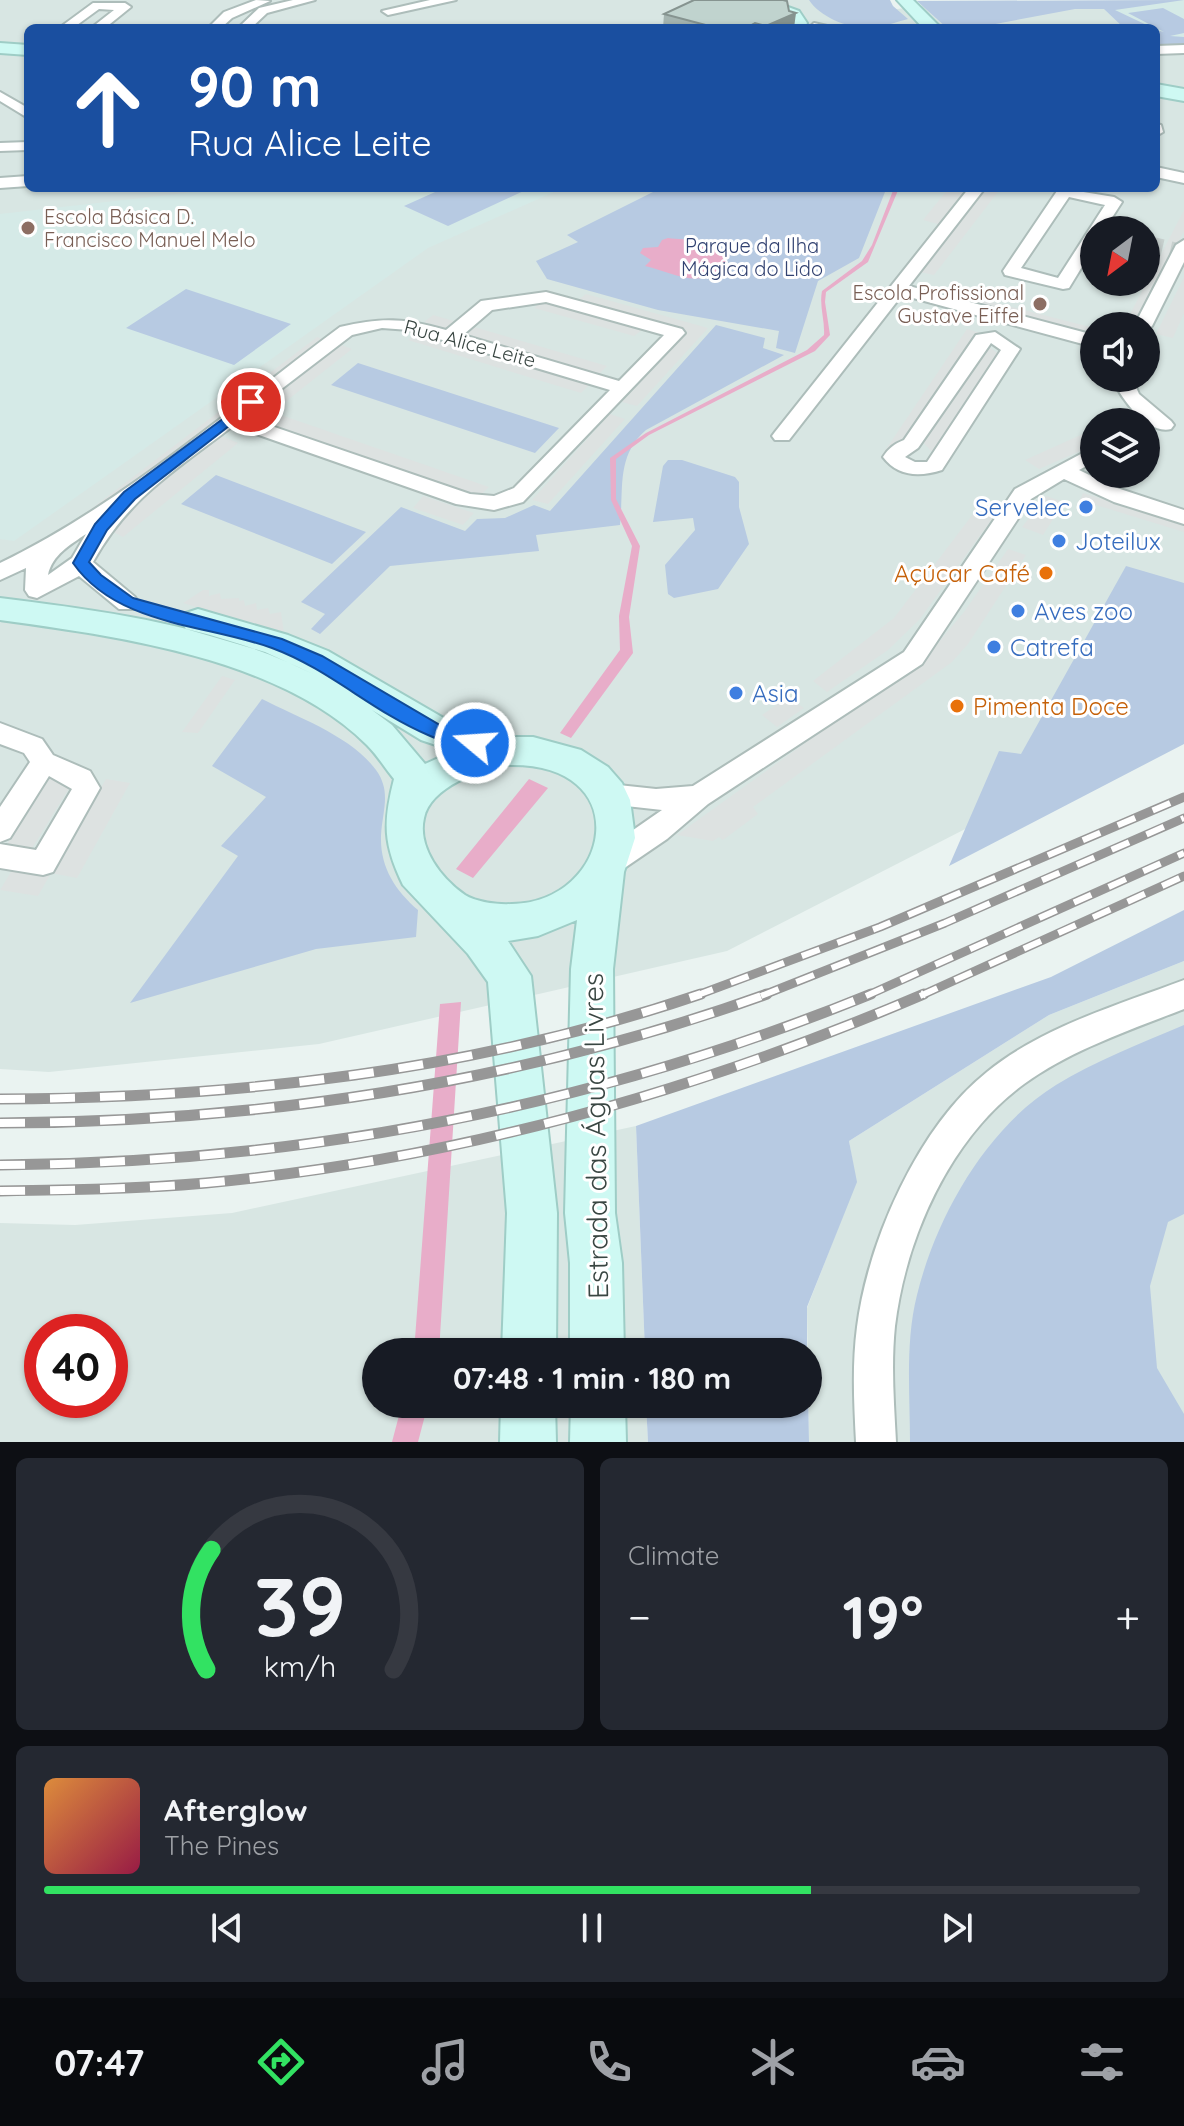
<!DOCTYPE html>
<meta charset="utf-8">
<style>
:root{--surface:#171b24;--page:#242831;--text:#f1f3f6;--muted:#9ea1a6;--line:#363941;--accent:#32e262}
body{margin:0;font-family:Quicksand,sans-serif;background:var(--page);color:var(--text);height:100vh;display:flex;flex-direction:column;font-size:30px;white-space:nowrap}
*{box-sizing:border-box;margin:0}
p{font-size:26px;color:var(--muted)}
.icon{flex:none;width:44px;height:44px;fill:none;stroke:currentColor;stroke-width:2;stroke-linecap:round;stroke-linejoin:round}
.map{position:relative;height:1442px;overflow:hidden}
.side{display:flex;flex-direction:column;gap:16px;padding:16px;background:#0d0f14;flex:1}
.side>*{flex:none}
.guide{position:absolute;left:24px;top:24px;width:1136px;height:168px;border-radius:12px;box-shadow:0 2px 6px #0004;background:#1a4fa0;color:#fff;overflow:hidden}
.needle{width:52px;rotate:212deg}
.tools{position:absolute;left:1080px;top:216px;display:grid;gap:16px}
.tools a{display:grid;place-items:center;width:80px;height:80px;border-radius:50%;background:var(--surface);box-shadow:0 2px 6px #0004;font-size:40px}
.speed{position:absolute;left:24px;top:1314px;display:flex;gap:16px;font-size:40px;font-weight:700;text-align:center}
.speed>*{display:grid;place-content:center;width:104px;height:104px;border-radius:50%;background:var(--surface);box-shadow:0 2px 6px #0004;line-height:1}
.speed .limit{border:12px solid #d22;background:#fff;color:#111}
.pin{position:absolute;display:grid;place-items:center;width:68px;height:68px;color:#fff;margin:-34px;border:4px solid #fff;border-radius:50%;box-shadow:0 2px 8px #0007}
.me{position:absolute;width:88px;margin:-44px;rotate:288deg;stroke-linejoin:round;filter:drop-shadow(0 0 6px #0008)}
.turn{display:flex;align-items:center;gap:28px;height:168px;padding:0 32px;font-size:36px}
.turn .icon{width:104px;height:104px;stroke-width:2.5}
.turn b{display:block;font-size:56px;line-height:68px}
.big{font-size:60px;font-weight:700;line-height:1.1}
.side .tile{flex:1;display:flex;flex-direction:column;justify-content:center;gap:12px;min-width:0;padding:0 28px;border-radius:12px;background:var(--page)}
.side .dial{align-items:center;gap:0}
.dial svg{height:208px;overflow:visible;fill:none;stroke:var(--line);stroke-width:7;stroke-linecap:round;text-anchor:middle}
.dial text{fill:var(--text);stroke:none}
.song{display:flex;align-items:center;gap:24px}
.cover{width:96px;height:96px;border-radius:12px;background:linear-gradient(135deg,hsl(30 70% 55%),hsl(340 70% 35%))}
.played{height:8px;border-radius:4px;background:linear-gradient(90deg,var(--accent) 70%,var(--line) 70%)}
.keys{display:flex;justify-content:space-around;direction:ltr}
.heat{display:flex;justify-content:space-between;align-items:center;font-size:44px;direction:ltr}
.side .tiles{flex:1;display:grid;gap:16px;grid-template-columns:1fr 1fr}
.tile:last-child{grid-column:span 2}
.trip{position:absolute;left:362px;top:1338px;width:460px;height:80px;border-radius:40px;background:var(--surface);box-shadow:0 2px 6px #0004;font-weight:700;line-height:80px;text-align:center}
.tabs{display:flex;height:128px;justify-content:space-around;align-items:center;background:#090b0e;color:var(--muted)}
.tabs .icon{width:56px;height:56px}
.tabs .current{color:var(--accent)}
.tabs b{font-size:36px;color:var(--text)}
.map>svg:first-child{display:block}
.residential{fill:#d8e6e3;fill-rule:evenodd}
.education{fill:#d5eae7}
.green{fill:#b7cae2}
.parking{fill:#dde2e1}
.water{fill:#e8adc9}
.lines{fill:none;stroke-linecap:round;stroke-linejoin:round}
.street-tunnel{stroke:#c7d0ce;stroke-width:17;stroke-dasharray:17 8;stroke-linecap:butt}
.street-casing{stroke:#adbdba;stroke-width:4}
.secondary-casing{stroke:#9ecdc6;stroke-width:4}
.street{fill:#fff;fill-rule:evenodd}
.secondary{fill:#cef9f3;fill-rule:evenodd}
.rail-far1-casing{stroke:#979797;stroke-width:9}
.rail-casing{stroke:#979797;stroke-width:11}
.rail-far1{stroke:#fff;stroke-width:6;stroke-dasharray:19;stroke-linecap:butt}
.rail{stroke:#fff;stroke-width:8;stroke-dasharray:25;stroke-linecap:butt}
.wall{fill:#a5b5b1}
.shaded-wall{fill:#869490}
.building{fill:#c0d3ce;stroke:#869490;stroke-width:2}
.route{fill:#1a73e8;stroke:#114b97;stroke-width:2}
.education-dot{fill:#8d6e63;stroke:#fff;stroke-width:3}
.shop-dot{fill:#3f7fe0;stroke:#fff;stroke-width:3}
.food-dot{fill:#e8710a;stroke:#fff;stroke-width:3}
.labels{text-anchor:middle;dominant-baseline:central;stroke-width:6;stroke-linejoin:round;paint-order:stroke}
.far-education-label{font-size:20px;fill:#785e54;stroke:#fff;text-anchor:start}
.far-park-label{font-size:20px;fill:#324271;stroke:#fff}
.far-street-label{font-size:20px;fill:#394642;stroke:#fff}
.shop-label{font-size:24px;fill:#366cbe;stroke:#fff;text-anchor:start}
.food-label{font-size:24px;fill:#c56008;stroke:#fff;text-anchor:end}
.near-street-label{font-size:28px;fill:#394642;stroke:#fff}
</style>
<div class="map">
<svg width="1184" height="1442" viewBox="0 0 1184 1442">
<rect width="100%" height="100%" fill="#eaf3f1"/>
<path class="residential" d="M 0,0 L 831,0 L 860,14 L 942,3 L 1184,0 L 1184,717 L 727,951 L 319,1044 L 49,1072 L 0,1069 ZM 28,28 L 1156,28 L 1156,188 L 28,188 ZM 1094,230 L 1146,230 L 1146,282 L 1094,282 ZM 1094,326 L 1146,326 L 1146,378 L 1094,378 ZM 1094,422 L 1146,422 L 1146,474 L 1094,474 Z
M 1184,961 L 1184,1442 L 809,1442 L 807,1308 L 856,1182 L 849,1141 L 1049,1015 Z
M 636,1126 L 645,1352 L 376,1352 L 376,1404 L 646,1404 L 648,1442 L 0,1442 L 0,1223 L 75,1225 L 232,1213 ZM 42,1332 L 110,1332 L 110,1400 L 42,1400 Z"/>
<path class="education" d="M 1184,0 L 1184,45 L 1156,45 L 1156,28 L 1124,28 L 1104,9 Z
M 230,188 L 563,188 L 428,248 L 14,541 L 0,539 L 0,214 Z"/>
<path class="green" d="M 809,0 L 890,0 L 893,6 L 908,19 C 896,22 883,27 870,28 C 849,29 820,17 809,0 Z
M 1184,0 L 1115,10 L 1153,28 L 1124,28 L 1104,9 L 1075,9 L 974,28 L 947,28 L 917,1 Z
M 1163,8 L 1184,19 L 1184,33 L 1170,36 L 1184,37 L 1184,45 L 1156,45 L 1156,30 L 1164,32 L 1128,13 Z
M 444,188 L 530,188 L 448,226 L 404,206 Z
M 661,188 L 883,188 L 885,192 L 859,258 L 818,281 L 795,353 L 776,348 L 779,331 L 658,310 L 547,279 L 536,261 L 578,242 L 567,235 Z
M 186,289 L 291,324 L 234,365 L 126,328 Z
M 716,325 L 765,338 L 763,348 L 784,355 L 646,430 C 616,456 624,488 620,525 L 536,535 L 539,551 L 390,566 L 320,634 L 311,629 L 325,614 L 301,602 L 401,507 L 465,531 L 477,519 L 505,518 L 534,505 L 550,511 Z
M 358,363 L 559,428 L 535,453 L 331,385 Z
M 668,460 L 682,460 L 735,477 L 739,482 L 739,507 L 749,544 L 718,589 L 674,598 L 668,594 L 665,565 L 695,530 L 693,518 L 653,522 L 663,466 Z
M 216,475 L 366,532 L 332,564 L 181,504 Z
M 1126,566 L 1184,583 L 1184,744 L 949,866 L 999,751 L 1021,754 Z
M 262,699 C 299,718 351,736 376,770 C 392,792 382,812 381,836 C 380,867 395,890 418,910 L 416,937 L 316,949 L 130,1003 L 238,856 L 221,846 L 266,797 L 212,766 Z
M 1184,910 L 1184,961 L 1049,1015 L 849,1141 L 857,1182 L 807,1307 L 807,1352 L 645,1352 L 636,1126 L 1051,977 Z
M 1184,1025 L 1184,1214 L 1168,1222 L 1150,1286 L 1157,1368 L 1184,1414 L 1184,1442 L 910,1442 C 910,1395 905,1342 917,1295 C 936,1217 986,1128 1056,1085 C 1095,1061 1142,1043 1184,1025 Z
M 808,1387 L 809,1442 L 648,1442 L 646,1404 L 808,1404 Z"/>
<path class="parking" d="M 949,188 L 967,188 L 938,224 L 923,220 Z
M 986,188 L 1001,188 L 934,275 L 920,272 Z
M 1184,210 L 1184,231 L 1135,326 L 1124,326 Z
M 1184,277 L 1184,313 L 1173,338 L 1156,334 Z
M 946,290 L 1094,328 L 1094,336 L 941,296 Z
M 586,294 L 708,328 L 637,406 L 622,402 L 687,331 L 578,300 Z
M 541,302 L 642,330 L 634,336 L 534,308 Z
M 433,315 L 607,366 L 599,374 L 424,322 Z
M 967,329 L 980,333 L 911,433 L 891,449 L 885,459 L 880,458 Z
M 417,333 L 589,385 L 581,393 L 408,340 Z
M 317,337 L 323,339 L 95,515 L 87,512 Z
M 339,344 L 352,349 L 275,410 L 265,406 L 279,390 Z
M 986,345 L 999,354 L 933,453 L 921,440 Z
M 275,413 L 489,487 L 479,497 L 264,422 Z
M 610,414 L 625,419 L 548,504 L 532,500 Z
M 1094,429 L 1094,445 L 1039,469 L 1025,460 Z
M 222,436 L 238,443 L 123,537 L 112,531 L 143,497 Z
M 1083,493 L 1184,524 L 1184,532 L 1080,500 Z
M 423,496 L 474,513 L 463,525 L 413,508 Z
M 1046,496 L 1064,502 L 1043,535 L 1022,527 Z
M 976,510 L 994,516 L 920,619 L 888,650 L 827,692 L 813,681 L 894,618 Z
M 1008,549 L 1026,555 L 968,644 L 952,662 L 753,807 L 758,814 L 723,840 L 719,837 L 713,841 L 677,835 L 928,655 L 964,612 Z
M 203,590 L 209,590 L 209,596 L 220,593 L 221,599 L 239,598 L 239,601 L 244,600 L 245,606 L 256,603 L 257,610 L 268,608 L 270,614 L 281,612 L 284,633 L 183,603 Z
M 222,676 L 235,680 L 198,733 L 182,732 Z
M 788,697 L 804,708 L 777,727 L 762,715 Z
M 48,778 L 73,782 L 31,850 L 6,846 Z
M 106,779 L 130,783 L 77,878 L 51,873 L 38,896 L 0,890 L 14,867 L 51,873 Z"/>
<path class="water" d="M 894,188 L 899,188 L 868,262 L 826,292 L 825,302 L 830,335 L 815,351 L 649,435 L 616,459 L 616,499 L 640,546 L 629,617 L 633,653 L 571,738 L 560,733 L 620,650 L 619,616 L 632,546 L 611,500 L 610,458 L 646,433 L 807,350 L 824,335 C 825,320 819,306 822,291 L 862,261 L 872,245 Z
M 668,238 C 687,241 724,235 726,262 C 704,293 672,272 645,266 L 651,260 L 640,253 L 643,248 L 658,247 L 662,240 Z
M 529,779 L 548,788 L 473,878 L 456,869 Z
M 461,1002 L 439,1352 L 414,1352 L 440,1004 Z
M 402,1404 L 428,1404 L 418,1442 L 392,1442 Z"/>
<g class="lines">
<path class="street-tunnel" d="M 1146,244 L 1180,252"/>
<g class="street-casing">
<path id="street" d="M 256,0 L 270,1 L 232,18 L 221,28 L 208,28 L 224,12 Z
M 293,0 L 315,0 L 267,13 L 251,28 L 238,28 L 259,8 Z
M 430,0 L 456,0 L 388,15 L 382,11 Z
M 93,3 L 125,3 L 131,7 L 105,28 L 91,28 L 114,10 L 99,9 L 73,28 L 59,28 Z
M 814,23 L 836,28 L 809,28 Z
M 1184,45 L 1184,53 L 1156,54 L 1156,46 Z
M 0,92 L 28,108 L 28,118 L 0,101 Z
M 1156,124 L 1161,125 L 1163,132 L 1156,136 Z
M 28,142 L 28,150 L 0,151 L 0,143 Z
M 1156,167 L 1184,173 L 1184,183 L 1156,177 Z
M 28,176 L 28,186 L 0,188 L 0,178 Z
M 969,188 L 985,188 L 909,286 L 1094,335 L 1094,347 L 902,295 L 789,440 L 775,440 L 772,436 L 775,432 Z
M 1059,188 L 1114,197 L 1122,202 L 1104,230 L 1094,230 L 1094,247 L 1069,288 L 1063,289 L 1005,275 L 1003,271 ZM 1069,197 L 1105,205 L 1058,278 L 1021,268 Z
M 1184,240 L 1184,262 L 1152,326 L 1146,331 L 1146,326 L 1134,326 L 1176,245 Z
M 546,292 L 682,329 L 685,333 L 523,502 L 494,510 L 456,504 L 233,426 C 176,470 129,497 93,562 L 135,597 L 139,603 L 135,609 L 119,609 L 79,576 L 37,598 L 29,596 L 25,590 L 26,568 L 0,580 L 0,563 C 122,504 231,408 340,327 C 382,317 404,318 446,330 L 481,301 ZM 546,302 L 664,335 L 619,381 L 463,335 L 492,310 ZM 382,328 L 409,330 L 610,390 L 514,488 L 494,496 L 470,494 L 245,417 L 352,335 ZM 86,534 L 72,558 L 48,575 C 52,555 70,545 86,534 Z
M 995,332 L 1020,349 L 942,470 C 920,477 898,477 883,457 C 889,448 894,444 904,440 L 976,335 ZM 991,343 L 1001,350 L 927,462 L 915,462 L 905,457 L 918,448 Z
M 1112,378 L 1132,378 L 1139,394 L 1171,421 L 1174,425 L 1171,429 C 1147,435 1120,397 1112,378 Z
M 1094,447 L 1094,462 L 1079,470 L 1114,487 L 1184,510 L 1184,524 L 1114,502 L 1064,479 L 1031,499 L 922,664 L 708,804 L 667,839 L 620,871 L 610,874 L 600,871 L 596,862 L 600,853 L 662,810 L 599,803 L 595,795 L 599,787 L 609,784 L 656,789 L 693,786 L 904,652 L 1015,489 Z
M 0,723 L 42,739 L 53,755 L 90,771 L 100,788 L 53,872 L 43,875 L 0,868 L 0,844 L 36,850 L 72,789 L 49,776 L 10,838 L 0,842 L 0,807 L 30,762 L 24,753 L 0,744 Z
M 1184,980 L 1184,1009 C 1130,1030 1071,1050 1024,1084 C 950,1138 906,1237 895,1326 C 891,1365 894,1403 896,1442 L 856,1442 C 854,1404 852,1365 857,1327 C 868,1241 918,1127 987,1072 C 1042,1027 1118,1005 1184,980 Z"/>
</g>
<g class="secondary-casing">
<path id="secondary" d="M 769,0 L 799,11 L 807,23 L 805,28 L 789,28 L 791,23 L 787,17 L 748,1 Z
M 897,0 L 913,0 L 941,28 L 923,28 Z
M 0,43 L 28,45 L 28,55 L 0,53 Z
M 1156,84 L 1184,89 L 1184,101 L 1156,96 Z
M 0,598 C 105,611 218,626 313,674 L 265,652 L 186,629 L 181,621 L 186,613 L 198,609 L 288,635 L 328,651 L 447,720 L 501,737 L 533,737 L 581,750 L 608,767 L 622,783 L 630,800 L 635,838 L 624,872 L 613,969 L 615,1213 L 622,1263 L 624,1352 L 570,1352 L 570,1263 L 565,1213 L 571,969 L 577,920 L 538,936 L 508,941 L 531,976 L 557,1213 L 556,1352 L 502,1352 L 507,1213 L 488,982 L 468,954 L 403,885 C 383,844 383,822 394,779 C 385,768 377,755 367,745 C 280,658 117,636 0,620 ZM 372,710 L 421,740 L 454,751 L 425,764 L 392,725 ZM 507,765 C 638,761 612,902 512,904 C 498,905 476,902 465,895 C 442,879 417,848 424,818 C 430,787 481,769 507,765 Z
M 501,1404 L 555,1404 L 556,1442 L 500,1442 Z
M 571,1404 L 625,1404 L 626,1442 L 570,1442 Z"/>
</g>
<use href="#street" class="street"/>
<use href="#secondary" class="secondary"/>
<g class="rail-far1-casing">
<path id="rail-far1" d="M 695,996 L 880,927 L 1184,797
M 761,996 L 945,923 L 1184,818
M 866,996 L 1184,853
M 920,996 L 1184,876"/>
</g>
<g class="rail-casing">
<path id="rail" d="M 0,1099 C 237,1098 475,1071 701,994
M 0,1123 C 262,1122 520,1083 767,994
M 0,1165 C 302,1163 591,1108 871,994
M 0,1191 C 69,1190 137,1189 206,1183 C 455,1160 695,1092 924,994"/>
</g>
<use href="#rail-far1" class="rail-far1"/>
<use href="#rail" class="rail"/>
</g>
<path class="wall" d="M 789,11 L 794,28 L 663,28 L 664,14 Z"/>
<path class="shaded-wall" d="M 796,13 L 794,28 L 765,28 L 766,26 Z"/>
<path class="building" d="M 694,0 L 783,0 L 787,1 L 789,11 L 796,13 L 766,26 L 755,23 L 746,28 L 717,28 L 664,14 Z"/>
<path class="route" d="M 251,398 L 256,399 L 256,405 L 135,499 L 107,530 L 89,562 L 101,575 L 133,598 L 282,639 L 322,656 L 440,725 L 481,738 L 484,743 L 481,748 L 475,751 C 459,746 443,742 428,735 C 373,712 329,669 272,648 C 206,624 117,626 73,563 L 95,524 L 124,492 Z"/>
<g class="education-dot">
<circle cx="28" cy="228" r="8"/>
<circle cx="1040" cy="304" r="8"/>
</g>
<g class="shop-dot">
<circle cx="1086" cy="507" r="8"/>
<circle cx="1059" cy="541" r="8"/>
<circle cx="1018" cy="611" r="8"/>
<circle cx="994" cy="647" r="8"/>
<circle cx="736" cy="693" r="8"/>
</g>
<g class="food-dot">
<circle cx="1046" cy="573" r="8"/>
<circle cx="957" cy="706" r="8"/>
</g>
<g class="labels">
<g class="far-education-label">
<text x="44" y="216">Escola Básica D.<tspan x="44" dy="23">Francisco Manuel Melo</tspan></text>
<text x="1024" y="292" text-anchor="end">Escola Profissional<tspan x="1024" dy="23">Gustave Eiffel</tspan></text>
</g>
<g class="far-park-label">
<text x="752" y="245">Parque da Ilha<tspan x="752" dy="23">Mágica do Lido</tspan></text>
</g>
<g class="far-street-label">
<text transform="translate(470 343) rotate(15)">Rua Alice Leite</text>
</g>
<g class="shop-label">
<text x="1070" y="507" text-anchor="end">Servelec</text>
<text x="1075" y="541">Joteilux</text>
<text x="1034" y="611">Aves zoo</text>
<text x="1010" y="647">Catrefa</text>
<text x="752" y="693">Asia</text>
</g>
<g class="food-label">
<text x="1030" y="573">Açúcar Café</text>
<text x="973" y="706" text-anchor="start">Pimenta Doce</text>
</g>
<g class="near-street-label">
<text transform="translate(595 1136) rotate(-91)">Estrada das Águas Livres</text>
</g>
</g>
</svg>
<div class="tools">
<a><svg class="needle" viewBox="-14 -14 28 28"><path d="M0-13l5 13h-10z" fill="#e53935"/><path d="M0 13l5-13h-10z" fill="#9ea1a6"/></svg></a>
<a><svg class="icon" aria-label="sound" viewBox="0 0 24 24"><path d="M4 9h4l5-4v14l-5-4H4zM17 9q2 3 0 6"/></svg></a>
<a><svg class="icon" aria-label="layers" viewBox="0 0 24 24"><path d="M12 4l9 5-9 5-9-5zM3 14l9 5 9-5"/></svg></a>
</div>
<div class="speed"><div class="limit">40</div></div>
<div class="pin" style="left:251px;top:402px;background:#d93025"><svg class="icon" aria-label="arrive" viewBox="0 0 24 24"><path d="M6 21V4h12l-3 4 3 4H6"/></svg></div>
<svg class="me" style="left:475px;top:743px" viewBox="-20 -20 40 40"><circle r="17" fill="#1a73e8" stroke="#fff" stroke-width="3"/><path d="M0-11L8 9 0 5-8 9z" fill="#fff"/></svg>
<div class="trip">07:48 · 1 min · 180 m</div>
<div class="guide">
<div class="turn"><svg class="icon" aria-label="ahead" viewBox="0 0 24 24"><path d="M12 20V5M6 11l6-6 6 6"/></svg><div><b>90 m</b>Rua Alice Leite</div></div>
</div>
</div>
<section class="side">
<div class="tiles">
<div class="tile dial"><svg viewBox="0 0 100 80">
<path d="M14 69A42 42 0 1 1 86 69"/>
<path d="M14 69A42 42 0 0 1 16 23" stroke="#32e262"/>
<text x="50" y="56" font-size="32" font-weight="700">39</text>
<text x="50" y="72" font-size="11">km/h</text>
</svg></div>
<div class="tile"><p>Climate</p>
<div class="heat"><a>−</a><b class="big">19°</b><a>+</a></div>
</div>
<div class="tile">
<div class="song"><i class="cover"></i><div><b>Afterglow</b><p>The Pines</p></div></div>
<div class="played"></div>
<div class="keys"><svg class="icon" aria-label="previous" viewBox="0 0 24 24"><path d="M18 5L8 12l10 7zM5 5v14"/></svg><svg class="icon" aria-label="pause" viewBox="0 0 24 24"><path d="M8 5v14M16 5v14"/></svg><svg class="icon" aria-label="next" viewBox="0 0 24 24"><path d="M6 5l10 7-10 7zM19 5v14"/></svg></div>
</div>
</div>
</section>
<nav class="tabs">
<b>07:47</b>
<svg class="icon current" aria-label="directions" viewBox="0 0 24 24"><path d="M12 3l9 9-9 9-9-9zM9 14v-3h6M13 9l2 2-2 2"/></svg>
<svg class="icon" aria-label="music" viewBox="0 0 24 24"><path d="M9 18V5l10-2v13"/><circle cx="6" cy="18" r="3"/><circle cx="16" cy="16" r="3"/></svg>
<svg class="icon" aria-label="phone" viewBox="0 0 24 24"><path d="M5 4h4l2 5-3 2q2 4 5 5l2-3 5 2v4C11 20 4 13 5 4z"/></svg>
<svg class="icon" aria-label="climate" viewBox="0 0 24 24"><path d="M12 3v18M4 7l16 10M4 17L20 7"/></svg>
<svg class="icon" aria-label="car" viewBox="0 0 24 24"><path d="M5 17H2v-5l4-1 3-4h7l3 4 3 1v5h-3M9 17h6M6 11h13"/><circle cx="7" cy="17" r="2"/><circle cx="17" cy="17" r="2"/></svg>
<svg class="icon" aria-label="filters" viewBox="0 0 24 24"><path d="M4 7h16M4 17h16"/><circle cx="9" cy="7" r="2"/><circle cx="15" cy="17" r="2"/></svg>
</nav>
